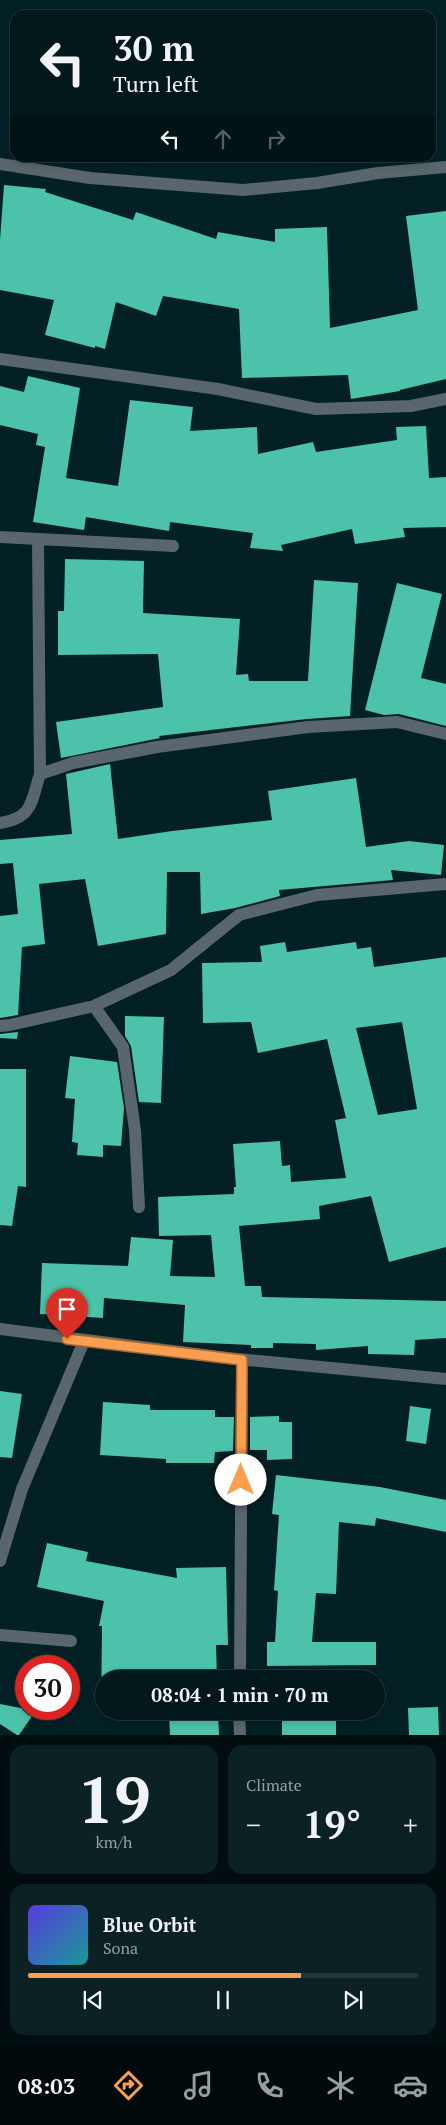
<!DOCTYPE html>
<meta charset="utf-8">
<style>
:root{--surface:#02181b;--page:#0c2124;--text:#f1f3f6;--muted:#96a0a3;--line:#23373a;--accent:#fa9f4f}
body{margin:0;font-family:"PT Serif",serif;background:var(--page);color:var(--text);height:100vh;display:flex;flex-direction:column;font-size:19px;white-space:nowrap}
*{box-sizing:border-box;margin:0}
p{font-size:16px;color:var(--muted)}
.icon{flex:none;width:28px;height:28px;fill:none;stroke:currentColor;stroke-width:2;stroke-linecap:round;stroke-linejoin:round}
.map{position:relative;height:1735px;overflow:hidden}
.panel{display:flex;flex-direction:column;gap:10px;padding:10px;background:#010d0f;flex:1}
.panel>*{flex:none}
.guide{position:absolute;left:10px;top:10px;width:426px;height:152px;border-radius:15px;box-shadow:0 2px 8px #0003,0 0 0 1px var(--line);background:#02181b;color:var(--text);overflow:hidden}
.speed{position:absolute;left:15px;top:1655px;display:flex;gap:10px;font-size:25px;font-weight:700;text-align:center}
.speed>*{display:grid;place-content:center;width:65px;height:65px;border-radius:50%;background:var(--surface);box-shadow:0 2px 8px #0003,0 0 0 1px var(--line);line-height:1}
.speed .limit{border:8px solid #d22;background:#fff;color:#111}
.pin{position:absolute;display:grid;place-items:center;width:42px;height:42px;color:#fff;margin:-51px -21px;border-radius:50% 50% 50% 0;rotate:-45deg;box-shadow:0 0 5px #0007}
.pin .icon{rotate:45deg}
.me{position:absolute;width:55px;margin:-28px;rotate:0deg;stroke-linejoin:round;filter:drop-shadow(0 0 4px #0008)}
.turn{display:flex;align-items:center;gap:18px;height:105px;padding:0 20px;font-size:22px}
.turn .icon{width:65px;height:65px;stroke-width:2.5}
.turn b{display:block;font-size:35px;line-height:42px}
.lanes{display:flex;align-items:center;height:48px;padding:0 20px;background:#0003;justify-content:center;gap:25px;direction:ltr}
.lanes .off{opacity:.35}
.big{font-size:38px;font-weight:600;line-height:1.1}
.panel .tile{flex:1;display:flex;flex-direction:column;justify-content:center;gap:8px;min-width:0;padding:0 18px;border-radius:15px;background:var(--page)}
.panel .dial{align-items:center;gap:0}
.dial b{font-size:65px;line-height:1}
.song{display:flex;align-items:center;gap:15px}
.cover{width:60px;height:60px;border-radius:8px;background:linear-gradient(135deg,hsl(250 70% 55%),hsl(180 70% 35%))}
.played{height:5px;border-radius:2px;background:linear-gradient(90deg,var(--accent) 70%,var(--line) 70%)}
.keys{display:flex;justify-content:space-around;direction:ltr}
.heat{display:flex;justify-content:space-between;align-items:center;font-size:28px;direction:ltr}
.panel .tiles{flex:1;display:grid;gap:10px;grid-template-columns:1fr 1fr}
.tile:last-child{grid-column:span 2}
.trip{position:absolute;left:95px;top:1670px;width:290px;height:50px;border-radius:25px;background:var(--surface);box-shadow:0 2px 8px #0003,0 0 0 1px var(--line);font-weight:600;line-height:50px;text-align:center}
.menu{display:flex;height:80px;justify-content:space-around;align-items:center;background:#010a0b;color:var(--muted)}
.menu .icon{width:35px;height:35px}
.menu .active{color:var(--accent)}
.menu b{font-size:22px;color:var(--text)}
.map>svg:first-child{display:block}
.building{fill:#4dc2aa;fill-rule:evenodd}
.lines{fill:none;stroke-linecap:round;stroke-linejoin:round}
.minor{stroke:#59666e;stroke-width:12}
.route-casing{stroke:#a26733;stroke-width:12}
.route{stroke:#fa9f4f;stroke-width:9}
</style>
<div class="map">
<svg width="446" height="1735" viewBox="0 0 446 1735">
<rect width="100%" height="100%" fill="#032024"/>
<path class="building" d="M 4,185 L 46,189 L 45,192 L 133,220 L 136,212 L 216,239 L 218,232 L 275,242 L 275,229 L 327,227 L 330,328 L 418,310 L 406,216 L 446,211 L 446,379 L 400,390 L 400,391 L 351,399 L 348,375 L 242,378 L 239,309 L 163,296 L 156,316 L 116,302 L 105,349 L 95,346 L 95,348 L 45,335 L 54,300 L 0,290 L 0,240 Z
M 28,376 L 80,388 L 66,478 L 118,486 L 130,400 L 193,407 L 190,431 L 257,427 L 258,454 L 313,442 L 316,452 L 397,440 L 396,427 L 426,426 L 429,478 L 446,477 L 446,527 L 403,528 L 405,537 L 355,544 L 352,529 L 281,545 L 283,551 L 250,548 L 253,533 L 170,522 L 169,531 L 86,517 L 84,530 L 33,522 L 45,447 L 36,445 L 38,434 L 0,425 L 0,386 L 24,392 Z
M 65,559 L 144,561 L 143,613 L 240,619 L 236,675 L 248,674 L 249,681 L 308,681 L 314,580 L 358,583 L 350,716 L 307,719 L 159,736 L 160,738 L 61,758 L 56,722 L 163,707 L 158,654 L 58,655 L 58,611 L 64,611 Z
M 397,583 L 442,594 L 421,678 L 446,684 L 446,726 L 399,714 L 384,715 L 365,710 Z
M 110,764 L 118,839 L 172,831 L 272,820 L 268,791 L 356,778 L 366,847 L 409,841 L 444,845 L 441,875 L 391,870 L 393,880 L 279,890 L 280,896 L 235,908 L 201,914 L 200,872 L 167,872 L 166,934 L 98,946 L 85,879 L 39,884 L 45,944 L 22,947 L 18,1015 L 0,1018 L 0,916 L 18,914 L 13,863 L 0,864 L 0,840 L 72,834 L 66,774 Z
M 285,942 L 287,952 L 356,942 L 357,949 L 371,947 L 374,967 L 446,957 L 446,1247 L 389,1262 L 371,1196 L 319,1206 L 320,1219 L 239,1226 L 245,1286 L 261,1286 L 262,1297 L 446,1301 L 446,1338 L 415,1340 L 414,1355 L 368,1354 L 368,1346 L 316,1350 L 316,1344 L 273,1343 L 273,1348 L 251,1348 L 251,1345 L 183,1342 L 185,1305 L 104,1298 L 103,1318 L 40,1314 L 42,1263 L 128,1266 L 131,1237 L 173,1240 L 170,1276 L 215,1277 L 211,1235 L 159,1236 L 158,1197 L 234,1194 L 234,1187 L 236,1187 L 233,1144 L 280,1141 L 282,1166 L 290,1165 L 291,1182 L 346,1178 L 335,1120 L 346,1118 L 327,1039 L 258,1053 L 251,1022 L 203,1023 L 202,963 L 262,962 L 260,946 ZM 402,1022 L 417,1109 L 378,1115 L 356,1028 Z
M 125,1016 L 164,1017 L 161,1103 L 139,1102 L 131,1046 L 125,1036 Z
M 18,1032 L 17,1039 L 0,1038 L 0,1034 Z
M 70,1056 L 117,1062 L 124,1108 L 121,1146 L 103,1145 L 103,1157 L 77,1155 L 78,1143 L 72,1142 L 75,1099 L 65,1098 Z
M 0,1069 L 26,1069 L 26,1187 L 18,1186 L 12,1226 L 0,1225 Z
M 0,1391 L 22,1394 L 12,1458 L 0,1457 Z
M 103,1402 L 150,1405 L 150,1410 L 215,1410 L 215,1417 L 234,1417 L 233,1451 L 215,1452 L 214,1463 L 166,1463 L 166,1459 L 100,1455 Z
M 410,1406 L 431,1409 L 426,1444 L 406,1441 Z
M 279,1416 L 279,1422 L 292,1422 L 292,1459 L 267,1460 L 267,1450 L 250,1450 L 250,1417 Z
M 276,1475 L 380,1487 L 446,1500 L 446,1532 L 376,1518 L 375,1526 L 339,1522 L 336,1594 L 316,1593 L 312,1642 L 376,1642 L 376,1665 L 267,1666 L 267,1642 L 275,1642 L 278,1591 L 274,1590 L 279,1515 L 272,1514 Z
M 47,1543 L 88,1552 L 86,1561 L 177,1578 L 176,1568 L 226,1567 L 228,1645 L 216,1645 L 217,1679 L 104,1679 L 104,1711 L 101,1711 L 102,1626 L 99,1626 L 104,1601 L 37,1587 Z
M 0,1704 L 26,1709 L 37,1709 L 19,1735 L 17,1735 L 0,1724 Z
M 438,1707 L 439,1735 L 409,1735 L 408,1708 Z
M 116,1711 L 218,1711 L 219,1735 L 170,1735 L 169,1712 Z
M 282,1711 L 336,1711 L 336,1735 L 282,1735 Z"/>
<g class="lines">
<path class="minor" d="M 0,164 L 90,178 L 243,190 L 317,183 L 378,173 L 446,167
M 0,359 L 218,389 L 316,409 L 411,406 L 446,399
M 0,537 L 173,546
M 38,539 L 40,774
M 0,823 C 33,818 31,802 40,774 L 73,763 L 157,747 L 308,727 L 397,722 L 446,734
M 94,1006 L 123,1047 L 135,1130 L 139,1207
M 0,1026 L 10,1025 L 94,1006 L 171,970 L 239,915 L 317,895 L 446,884
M 0,1329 L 227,1358 L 446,1379
M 0,1561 L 22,1489 L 84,1341
M 0,1635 L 71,1641
M 240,1679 L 242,1360
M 239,1711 L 240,1735"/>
</g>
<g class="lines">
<g class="route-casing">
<path id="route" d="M 67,1339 L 242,1360 L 241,1480"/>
</g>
<use href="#route" class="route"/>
</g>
</svg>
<div class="speed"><div class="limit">30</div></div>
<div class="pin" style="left:67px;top:1339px;background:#d93025"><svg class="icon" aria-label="arrive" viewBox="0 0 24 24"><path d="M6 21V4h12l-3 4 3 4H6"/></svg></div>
<svg class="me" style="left:241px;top:1480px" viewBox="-20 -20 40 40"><circle r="19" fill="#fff"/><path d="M0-13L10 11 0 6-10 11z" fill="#fa9f4f"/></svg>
<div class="trip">08:04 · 1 min · 70 m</div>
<div class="guide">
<div class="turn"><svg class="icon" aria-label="left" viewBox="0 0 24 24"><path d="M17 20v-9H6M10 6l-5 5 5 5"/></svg><div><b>30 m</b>Turn left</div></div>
<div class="lanes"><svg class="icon" aria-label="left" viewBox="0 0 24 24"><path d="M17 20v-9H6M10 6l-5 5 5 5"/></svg><svg class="icon off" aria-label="ahead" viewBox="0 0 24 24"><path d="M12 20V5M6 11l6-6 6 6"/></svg><svg class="icon off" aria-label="right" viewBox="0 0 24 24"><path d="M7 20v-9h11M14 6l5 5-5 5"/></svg></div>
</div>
</div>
<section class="panel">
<div class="tiles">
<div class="tile dial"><b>19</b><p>km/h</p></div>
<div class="tile"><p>Climate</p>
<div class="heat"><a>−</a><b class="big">19°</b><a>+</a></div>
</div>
<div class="tile">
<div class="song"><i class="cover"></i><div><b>Blue Orbit</b><p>Sona</p></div></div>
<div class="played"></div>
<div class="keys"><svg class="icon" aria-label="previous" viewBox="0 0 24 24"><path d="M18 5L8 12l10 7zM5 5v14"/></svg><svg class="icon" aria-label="pause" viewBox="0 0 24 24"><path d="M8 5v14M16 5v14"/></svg><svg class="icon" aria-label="next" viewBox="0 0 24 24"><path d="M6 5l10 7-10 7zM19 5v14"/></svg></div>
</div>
</div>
</section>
<nav class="menu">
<b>08:03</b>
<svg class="icon active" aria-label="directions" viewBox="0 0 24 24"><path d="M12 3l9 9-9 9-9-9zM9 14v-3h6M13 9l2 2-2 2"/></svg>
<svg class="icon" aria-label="music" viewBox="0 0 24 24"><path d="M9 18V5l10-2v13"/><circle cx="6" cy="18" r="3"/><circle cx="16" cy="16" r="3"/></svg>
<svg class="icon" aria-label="phone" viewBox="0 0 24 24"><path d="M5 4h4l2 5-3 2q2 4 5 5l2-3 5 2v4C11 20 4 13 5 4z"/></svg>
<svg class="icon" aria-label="climate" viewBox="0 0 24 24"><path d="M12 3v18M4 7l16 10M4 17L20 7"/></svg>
<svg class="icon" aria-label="car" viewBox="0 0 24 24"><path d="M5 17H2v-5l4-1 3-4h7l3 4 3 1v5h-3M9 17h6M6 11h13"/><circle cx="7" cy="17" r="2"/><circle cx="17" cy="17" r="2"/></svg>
</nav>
